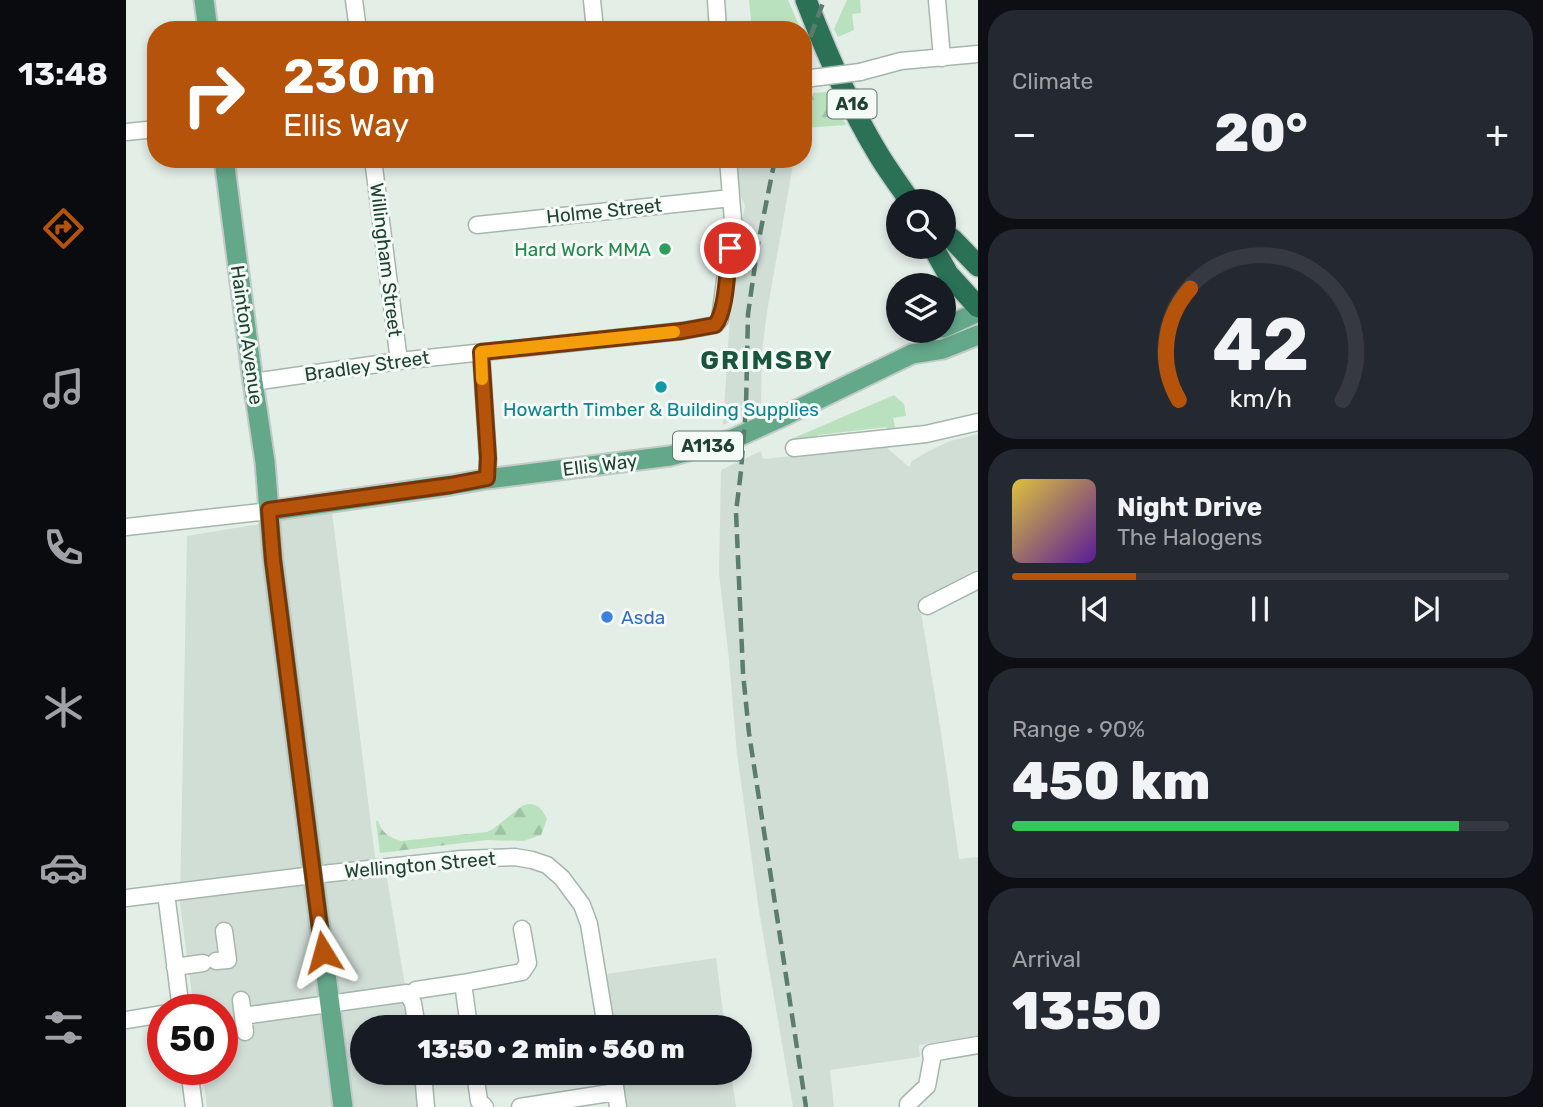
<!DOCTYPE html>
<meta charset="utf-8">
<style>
:root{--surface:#171b24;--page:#242831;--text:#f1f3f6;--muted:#9ea1a6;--line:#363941;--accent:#b45309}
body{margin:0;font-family:Rubik,sans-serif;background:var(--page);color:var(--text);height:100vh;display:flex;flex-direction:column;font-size:26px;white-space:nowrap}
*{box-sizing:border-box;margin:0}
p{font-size:23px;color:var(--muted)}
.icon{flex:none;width:38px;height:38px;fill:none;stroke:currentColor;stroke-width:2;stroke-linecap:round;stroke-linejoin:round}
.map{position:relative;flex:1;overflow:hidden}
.side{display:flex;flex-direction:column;gap:10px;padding:10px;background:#0d0f14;width:565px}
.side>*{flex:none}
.hud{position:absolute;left:21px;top:21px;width:665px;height:147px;border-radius:28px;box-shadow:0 4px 10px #0003;background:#b45309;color:#fff;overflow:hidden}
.tools{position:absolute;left:760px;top:189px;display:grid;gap:14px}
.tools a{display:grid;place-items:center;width:70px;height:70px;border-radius:50%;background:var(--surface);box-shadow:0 4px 10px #0003;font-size:35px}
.speed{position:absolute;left:21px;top:994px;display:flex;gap:14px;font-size:35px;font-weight:700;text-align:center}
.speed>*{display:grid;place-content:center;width:91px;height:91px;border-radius:50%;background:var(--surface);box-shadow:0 4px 10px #0003;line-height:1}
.speed .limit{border:10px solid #d22;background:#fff;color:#111}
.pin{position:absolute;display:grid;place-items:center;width:60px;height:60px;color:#fff;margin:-30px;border:4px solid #fff;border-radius:50%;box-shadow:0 2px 7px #0007}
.me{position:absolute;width:77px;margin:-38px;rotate:352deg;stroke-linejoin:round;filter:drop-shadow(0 0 5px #0008)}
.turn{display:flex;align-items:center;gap:24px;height:147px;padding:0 21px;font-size:32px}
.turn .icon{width:91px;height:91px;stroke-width:2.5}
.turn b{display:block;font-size:49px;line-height:60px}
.big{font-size:52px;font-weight:800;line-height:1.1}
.side .card{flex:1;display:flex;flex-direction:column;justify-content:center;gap:10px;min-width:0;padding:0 24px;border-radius:28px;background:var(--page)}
.side .dial{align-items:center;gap:0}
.dial svg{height:182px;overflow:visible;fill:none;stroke:var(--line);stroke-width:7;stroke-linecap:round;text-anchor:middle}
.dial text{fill:var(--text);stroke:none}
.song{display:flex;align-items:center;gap:21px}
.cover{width:84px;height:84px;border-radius:10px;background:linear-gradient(135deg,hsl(50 70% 55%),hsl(270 70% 35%))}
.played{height:7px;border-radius:4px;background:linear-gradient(90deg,var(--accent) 25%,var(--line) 25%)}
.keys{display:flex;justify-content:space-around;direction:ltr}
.heat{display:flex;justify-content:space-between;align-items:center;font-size:38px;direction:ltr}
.charge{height:10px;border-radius:5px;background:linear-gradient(90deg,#34c759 90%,var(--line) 0)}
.trip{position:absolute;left:224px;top:1015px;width:402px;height:70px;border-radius:35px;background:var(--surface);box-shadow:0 4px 10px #0003;font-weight:800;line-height:70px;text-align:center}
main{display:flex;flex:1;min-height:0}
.tabs{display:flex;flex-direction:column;width:126px;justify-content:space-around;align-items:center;background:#090b0e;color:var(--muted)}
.tabs .icon{width:49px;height:49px}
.tabs .on{color:var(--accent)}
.tabs b{font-size:32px;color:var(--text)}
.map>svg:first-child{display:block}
.built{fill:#d1ded6}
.grass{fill:#bae1be}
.forest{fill:url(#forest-firs)}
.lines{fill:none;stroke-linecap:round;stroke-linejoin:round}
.minor-casing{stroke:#a5b7ad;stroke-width:19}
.major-casing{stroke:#c1cac6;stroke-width:23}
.highway-casing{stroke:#c1cac6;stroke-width:24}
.minor{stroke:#fff;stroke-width:16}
.major{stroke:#64a88a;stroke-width:19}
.highway{stroke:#2a7156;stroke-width:21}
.rail{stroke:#5b7d6e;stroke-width:4.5;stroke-dasharray:14 7;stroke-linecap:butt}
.minor-bridge-casing{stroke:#a5b7ad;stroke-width:19;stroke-linecap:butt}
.minor-bridge{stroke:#fff;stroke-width:16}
.route-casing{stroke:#753606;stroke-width:18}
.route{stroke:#b45309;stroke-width:12}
.slow{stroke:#f59e0b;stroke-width:12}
.leisure-dot{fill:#2e9e5b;stroke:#f4faf6;stroke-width:2.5}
.culture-dot{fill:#0f9aa8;stroke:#f4faf6;stroke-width:2.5}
.shop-dot{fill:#3f7fe0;stroke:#f4faf6;stroke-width:2.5}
.labels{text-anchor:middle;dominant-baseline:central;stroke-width:6;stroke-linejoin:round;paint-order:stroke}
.shield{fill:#f4faf6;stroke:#60796e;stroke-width:2}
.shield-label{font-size:18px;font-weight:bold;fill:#214233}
.street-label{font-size:19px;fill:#214233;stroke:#f4faf6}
.leisure-label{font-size:19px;fill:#27864d;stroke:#f4faf6;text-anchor:end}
.culture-label{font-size:19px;fill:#0d838f;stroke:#f4faf6}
.shop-label{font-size:19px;fill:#366cbe;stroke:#f4faf6;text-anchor:start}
.district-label{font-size:26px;font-weight:bold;letter-spacing:2px;fill:#1a563d;stroke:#f4faf6}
</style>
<main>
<nav class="tabs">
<b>13:48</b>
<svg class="icon on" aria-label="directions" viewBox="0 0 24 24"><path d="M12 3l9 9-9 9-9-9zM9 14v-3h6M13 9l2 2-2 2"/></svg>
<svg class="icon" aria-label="music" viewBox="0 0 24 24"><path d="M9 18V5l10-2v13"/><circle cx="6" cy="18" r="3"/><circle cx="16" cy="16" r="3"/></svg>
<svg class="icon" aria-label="phone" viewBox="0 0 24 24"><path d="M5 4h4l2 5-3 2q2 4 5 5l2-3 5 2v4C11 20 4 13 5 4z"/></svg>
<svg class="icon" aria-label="climate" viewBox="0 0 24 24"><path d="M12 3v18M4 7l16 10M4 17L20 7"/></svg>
<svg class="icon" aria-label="car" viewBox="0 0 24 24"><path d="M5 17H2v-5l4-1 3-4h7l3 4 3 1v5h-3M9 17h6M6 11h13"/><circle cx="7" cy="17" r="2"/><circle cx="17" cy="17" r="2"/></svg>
<svg class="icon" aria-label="filters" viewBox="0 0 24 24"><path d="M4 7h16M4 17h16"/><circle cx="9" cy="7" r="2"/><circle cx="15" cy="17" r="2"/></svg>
</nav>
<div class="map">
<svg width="852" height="1107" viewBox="0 0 852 1107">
<defs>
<pattern id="forest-firs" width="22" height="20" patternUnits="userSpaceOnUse" patternTransform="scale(1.75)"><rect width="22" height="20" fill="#bae1be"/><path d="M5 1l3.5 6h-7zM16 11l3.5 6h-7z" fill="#a0c2a4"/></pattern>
</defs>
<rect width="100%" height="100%" fill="#e3eee7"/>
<path class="built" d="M 609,159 L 668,159 L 641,312 L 636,351 L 635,408 L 597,425 L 608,253 L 619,206 L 612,189 Z
M 852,434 L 852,569 L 793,600 L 815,732 L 833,859 L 852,857 L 852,1036 L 793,1045 L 794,1057 L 704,1070 L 708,1107 L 667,1107 L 633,911 L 611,754 L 603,660 L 593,573 L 595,470 L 635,451 L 637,459 L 760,447 L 783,467 L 786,461 L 799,453 L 824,441 Z
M 206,512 L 251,873 L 260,872 L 286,1027 L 236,1027 L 236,1073 L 293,1073 L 299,1107 L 81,1107 L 76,1069 L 96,1069 L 96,1010 L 68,1010 L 54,904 L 61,536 Z
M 590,958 L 599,1027 L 487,1027 L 480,974 Z
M 493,1073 L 605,1073 L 610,1107 L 497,1107 Z"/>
<path class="grass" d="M 623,0 L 662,0 L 675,30 L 626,30 Z
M 721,0 L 734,0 L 735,13 L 726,14 L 728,30 L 712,37 L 708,29 Z
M 768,395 L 778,404 L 780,416 L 767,418 L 770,430 L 763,432 L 761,427 L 692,435 L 692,440 L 664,443 L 663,440 Z"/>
<path class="forest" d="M 700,92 L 704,95 L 720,125 L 677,128 L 687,93 Z
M 401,804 C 412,803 417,810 421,819 L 415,835 L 397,841 L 361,840 L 254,853 L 250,821 L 252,821 C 256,833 264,838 275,841 L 361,832 L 367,829 L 396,806 Z"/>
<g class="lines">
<g class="minor-casing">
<path id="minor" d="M 228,0 L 232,30
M 466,0 L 469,30
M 590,0 L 592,30
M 811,0 L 816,58
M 734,72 L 775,61 L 852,54
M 677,79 L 694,77
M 0,132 L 30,129
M 247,159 L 273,361
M 351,225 L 605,198
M 355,352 L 362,459 L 361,479
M 127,382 L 273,361 L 556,331 L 589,325 L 594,319 L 607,221 L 602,159
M 668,448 L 800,434 L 852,422
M 0,527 L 143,511
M 801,606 L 852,580
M 40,893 L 55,1010
M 0,898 L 187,875 L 336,859 L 389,857 L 406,860 L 421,865 L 436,878 L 456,905 L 463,924 L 480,1027
M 90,961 L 102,960 L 98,931
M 49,967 L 77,963
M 290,990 L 337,983
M 115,1000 L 119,1032
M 117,1016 L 281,993 L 287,1003 L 291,1027
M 0,1020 L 37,1014
M 343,1027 L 337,983 L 396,972 L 402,963 L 396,929
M 63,1069 L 68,1107
M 297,1073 L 300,1107
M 349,1073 L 353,1101 L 359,1107
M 487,1073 L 492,1107
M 394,1107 L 490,1092
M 782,1107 L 782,1104 L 801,1086 L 806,1059 L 805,1053 L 852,1045"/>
</g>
<g class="major-casing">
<path id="major" d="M 78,0 L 82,30
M 98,159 L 127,382 L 139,462 L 147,560 L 217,1107
M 817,300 L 822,274
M 817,328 L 852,312
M 143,511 L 325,485 L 361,479 L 544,456 L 607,439 L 660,415 L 786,354 L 817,349 L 852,335"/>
</g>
<g class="highway-casing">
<path id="highway" d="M 680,0 C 700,52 722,104 751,152 C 761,169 773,185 784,201
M 817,232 L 827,240 L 852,266
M 807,247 L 822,274 L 852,307"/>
</g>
<use href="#minor" class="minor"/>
<use href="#major" class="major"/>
<use href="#highway" class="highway"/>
<path class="rail" d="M 677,57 L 698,0
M 649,159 L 632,244 L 622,314 L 620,407 L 615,471 L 610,512 L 617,673 L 623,733 L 680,1107"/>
<g class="minor-bridge-casing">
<path id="minor-bridge" d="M 694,77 L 734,72"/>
</g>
<use href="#minor-bridge" class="minor-bridge"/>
</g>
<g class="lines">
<g class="route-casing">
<path id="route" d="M 197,952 L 147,560 L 143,510 L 325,485 L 361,478 L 362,458 L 355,352 L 556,331 L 589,325 C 601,311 601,267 604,248"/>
</g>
<use href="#route" class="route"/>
<path class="slow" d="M 356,379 L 355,352 L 548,332"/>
</g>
<circle class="leisure-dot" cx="539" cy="249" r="7"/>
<circle class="culture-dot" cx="535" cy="387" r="7"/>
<circle class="shop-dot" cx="481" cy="617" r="7"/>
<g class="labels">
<g class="shield">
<rect x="701.5" y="89.5" width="49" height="29" rx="5"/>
<rect x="547" y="431.5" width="70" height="29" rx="5"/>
</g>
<g class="shield-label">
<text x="726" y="104">A16</text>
<text x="582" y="446">A1136</text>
</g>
<g class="street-label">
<text transform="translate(478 211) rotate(-6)">Holme Street</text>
<text transform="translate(260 260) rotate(83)">Willingham Street</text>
<text transform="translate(121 335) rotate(82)">Hainton Avenue</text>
<text transform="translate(241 366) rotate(-8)">Bradley Street</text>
<text transform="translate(474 465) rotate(-7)">Ellis Way</text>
<text transform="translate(294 865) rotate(-5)">Wellington Street</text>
</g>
<g class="leisure-label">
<text x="525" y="249">Hard Work MMA</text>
</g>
<g class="culture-label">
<text x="535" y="409">Howarth Timber &amp; Building Supplies</text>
</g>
<g class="shop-label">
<text x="495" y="617">Asda</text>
</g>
<g class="district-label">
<text x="641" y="360">GRIMSBY</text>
</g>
</g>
</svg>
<div class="tools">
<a><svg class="icon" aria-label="search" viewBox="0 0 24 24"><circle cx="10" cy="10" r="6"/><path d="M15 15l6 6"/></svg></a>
<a><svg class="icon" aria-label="layers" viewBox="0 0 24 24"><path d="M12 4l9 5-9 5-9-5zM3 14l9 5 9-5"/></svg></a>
</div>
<div class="speed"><div class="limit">50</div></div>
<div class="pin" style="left:604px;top:248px;background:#d93025"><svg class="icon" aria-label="arrive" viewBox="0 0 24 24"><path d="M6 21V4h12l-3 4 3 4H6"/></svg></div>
<svg class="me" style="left:197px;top:952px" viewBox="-20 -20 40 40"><path d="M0-17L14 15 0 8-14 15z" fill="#b45309" stroke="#fff" stroke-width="4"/></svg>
<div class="trip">13:50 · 2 min · 560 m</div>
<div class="hud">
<div class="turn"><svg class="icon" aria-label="right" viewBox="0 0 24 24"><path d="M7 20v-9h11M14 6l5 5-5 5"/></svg><div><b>230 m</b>Ellis Way</div></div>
</div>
</div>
<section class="side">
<div class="card"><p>Climate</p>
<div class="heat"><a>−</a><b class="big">20°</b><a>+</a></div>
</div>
<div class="card dial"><svg viewBox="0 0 100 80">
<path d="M14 69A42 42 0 1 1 86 69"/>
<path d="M14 69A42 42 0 0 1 19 20" stroke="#b45309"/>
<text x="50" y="56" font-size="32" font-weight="700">42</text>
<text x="50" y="72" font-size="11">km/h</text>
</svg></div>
<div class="card">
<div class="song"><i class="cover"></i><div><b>Night Drive</b><p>The Halogens</p></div></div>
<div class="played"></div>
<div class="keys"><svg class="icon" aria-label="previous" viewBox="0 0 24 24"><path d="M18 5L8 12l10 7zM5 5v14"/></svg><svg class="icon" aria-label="pause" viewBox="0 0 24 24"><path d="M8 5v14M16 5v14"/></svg><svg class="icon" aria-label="next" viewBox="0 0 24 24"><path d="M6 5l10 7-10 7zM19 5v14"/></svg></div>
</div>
<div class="card"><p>Range · 90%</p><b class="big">450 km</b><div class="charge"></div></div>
<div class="card"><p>Arrival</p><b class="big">13:50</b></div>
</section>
</main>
